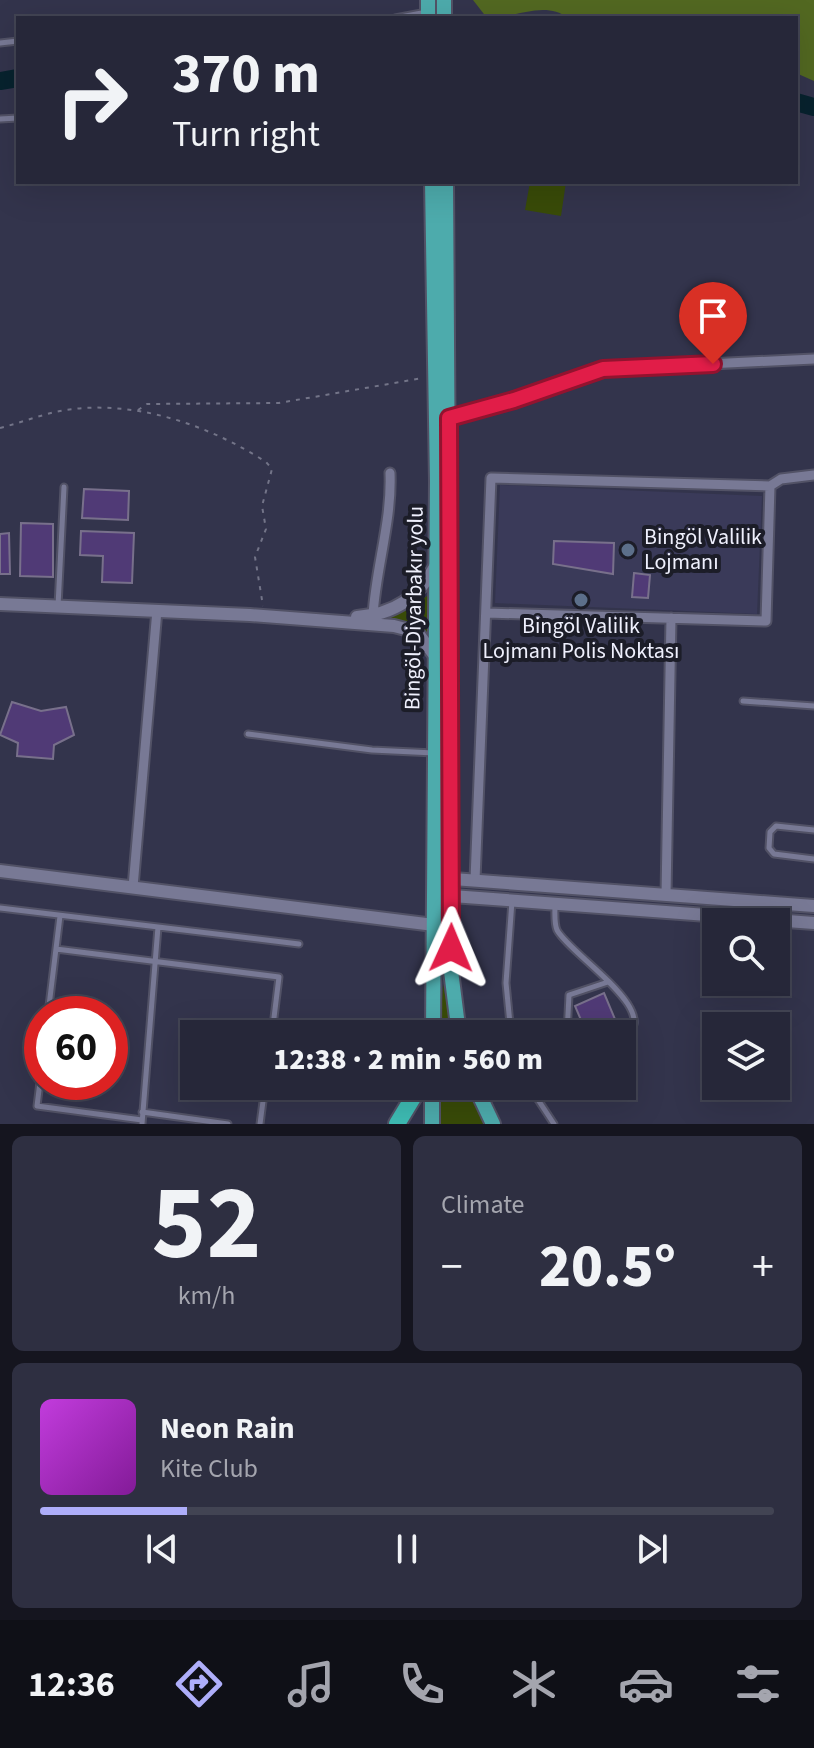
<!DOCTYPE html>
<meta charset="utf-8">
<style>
:root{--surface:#262739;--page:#2e2f41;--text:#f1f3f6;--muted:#a4a5ae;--line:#424453;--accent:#aeaefa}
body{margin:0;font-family:"Source Sans 3",sans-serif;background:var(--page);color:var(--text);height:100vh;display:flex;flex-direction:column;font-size:30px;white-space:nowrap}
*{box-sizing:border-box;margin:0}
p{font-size:26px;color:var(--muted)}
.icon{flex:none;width:44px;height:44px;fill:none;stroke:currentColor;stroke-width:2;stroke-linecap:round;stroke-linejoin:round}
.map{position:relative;height:1124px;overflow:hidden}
.drawer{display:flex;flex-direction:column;gap:12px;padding:12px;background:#15151f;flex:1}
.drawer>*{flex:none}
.banner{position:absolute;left:16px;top:16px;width:782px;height:168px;border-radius:0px;box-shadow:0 8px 32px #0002,0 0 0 2px var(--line);background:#262739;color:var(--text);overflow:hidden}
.tools{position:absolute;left:702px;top:908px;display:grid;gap:16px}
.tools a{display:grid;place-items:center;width:88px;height:88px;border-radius:0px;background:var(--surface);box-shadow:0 8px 32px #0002,0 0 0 2px var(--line);font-size:40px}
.speed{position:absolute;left:24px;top:996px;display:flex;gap:16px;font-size:40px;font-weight:700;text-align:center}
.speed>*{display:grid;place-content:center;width:104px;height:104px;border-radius:50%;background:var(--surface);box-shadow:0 8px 32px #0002,0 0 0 2px var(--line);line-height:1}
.speed .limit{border:12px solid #d22;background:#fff;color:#111}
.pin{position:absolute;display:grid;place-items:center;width:68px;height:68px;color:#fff;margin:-82px -34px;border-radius:50% 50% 50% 0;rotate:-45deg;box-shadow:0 0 8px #0007}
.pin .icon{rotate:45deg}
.me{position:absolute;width:88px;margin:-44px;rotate:1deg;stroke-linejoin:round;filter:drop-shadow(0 0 6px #0008)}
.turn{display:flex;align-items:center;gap:28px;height:168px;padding:0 24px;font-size:36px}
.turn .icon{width:104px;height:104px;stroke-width:2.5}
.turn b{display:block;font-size:56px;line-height:68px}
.big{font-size:60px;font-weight:800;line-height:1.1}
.drawer .card{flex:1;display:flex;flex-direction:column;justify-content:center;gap:12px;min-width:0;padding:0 28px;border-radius:12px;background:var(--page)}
.drawer .dial{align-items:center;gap:0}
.dial b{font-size:104px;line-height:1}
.song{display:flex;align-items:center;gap:24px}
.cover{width:96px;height:96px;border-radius:12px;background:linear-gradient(135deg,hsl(290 70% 55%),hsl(290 70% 35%))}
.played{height:8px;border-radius:4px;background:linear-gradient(90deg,var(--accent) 20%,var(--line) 20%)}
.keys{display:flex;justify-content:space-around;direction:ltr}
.heat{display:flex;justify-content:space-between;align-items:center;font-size:44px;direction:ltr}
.drawer .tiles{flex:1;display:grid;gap:12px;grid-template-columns:1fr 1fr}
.card:last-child{grid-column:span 2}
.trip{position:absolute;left:180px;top:1020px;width:456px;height:80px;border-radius:0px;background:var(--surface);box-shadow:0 8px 32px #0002,0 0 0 2px var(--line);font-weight:800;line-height:80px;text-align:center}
.menu{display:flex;height:128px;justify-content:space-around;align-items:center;background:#0f1017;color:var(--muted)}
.menu .icon{width:56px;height:56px}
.menu .on{color:var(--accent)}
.menu b{font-size:36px;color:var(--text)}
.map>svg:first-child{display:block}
.built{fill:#3a3a59}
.green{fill:#394b08}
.forest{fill:#526821}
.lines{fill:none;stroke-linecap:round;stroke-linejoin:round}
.river{stroke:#07222e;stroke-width:18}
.building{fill:#503a76;stroke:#78708b;stroke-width:2}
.service-casing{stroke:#525266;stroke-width:9}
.minor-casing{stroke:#525266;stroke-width:13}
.tertiary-casing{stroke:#525266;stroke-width:16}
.primary-casing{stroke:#525266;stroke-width:18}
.trunk-casing{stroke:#525266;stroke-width:20}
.path{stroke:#737488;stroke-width:2;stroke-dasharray:4 6;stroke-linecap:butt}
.service{stroke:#787995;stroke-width:5}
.minor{stroke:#787995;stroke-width:9}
.tertiary{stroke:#787995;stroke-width:12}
.primary{stroke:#4dabac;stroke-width:14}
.trunk{stroke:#3ebcb4;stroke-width:16}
.route-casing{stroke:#92132f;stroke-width:20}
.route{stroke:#e11d48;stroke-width:14}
.service-dot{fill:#5c6f8a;stroke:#1c1d28;stroke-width:3}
.labels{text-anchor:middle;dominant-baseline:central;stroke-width:8;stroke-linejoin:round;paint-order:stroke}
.poi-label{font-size:22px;fill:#eff0fd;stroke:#1c1d28;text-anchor:start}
.street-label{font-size:22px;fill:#eff0fd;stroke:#1c1d28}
</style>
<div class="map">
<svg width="814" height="1124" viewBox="0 0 814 1124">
<rect width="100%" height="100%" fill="#33344c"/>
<path class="built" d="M 500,485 L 762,496 L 757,614 L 495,603 Z"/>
<path class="green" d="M 530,182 L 566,182 L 561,216 L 525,210 Z
M 430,594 L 430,636 L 406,622 L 371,620 L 405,611 Z
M 443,984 L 452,1034 L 440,1034 Z
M 439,1086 L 467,1086 L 486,1124 L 439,1124 Z"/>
<path class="forest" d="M 473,0 L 814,0 L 814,81 L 796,73 L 796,18 L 568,18 C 545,0 516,18 487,18 Z"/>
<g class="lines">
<path class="river" d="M 0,81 L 18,78
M 796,102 L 814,107"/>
</g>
<path class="building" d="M 84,489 L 129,491 L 128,520 L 82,518 Z
M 21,523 L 53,524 L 53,577 L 20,576 Z
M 81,531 L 134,533 L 132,583 L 102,582 L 103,556 L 80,555 Z
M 9,533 L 10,574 L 0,574 L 0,534 Z
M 554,541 L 614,543 L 613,574 L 553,564 Z
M 634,573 L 650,575 L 648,598 L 632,597 Z
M 576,594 L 586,595 L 585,606 L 575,605 Z
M 12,702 L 41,711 L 66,707 L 74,735 L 54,745 L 53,759 L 17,756 L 18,743 L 0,735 Z
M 604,993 L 617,1024 L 614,1027 L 616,1032 L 587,1034 L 575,1006 Z"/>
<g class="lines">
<g class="service-casing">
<path id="service" d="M 395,18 L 427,12
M 0,43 L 18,41
M 0,119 L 18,118
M 58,606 L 64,487
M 743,701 L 814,706
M 248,734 L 372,750 L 434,753
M 814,830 L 776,826 L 770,832 L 769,848 L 774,854 L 814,859
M 555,905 C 555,912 554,923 557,930 C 570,955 668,1014 622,1039
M 0,908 L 299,944
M 56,949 L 279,977 L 272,1034
M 48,1014 L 60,916
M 511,1034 L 506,983 L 512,901
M 567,1034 L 569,995 L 608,982
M 622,1055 L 624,1054
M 42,1066 L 37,1106 L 142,1120
M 529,1086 L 554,1124
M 142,1112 L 228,1124
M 142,1124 L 158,927
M 260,1124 L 265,1086"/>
</g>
<g class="minor-casing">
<path id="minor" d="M 449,418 L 514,400 L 603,369 L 814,359
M 487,613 L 766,621 L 770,486
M 373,615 C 376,567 392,521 390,473
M 475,880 L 491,478 L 770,486 L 781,479 L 814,475
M 133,887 L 157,610
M 666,895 L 671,618"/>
</g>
<g class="tertiary-casing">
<path id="tertiary" d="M 0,604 L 250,615 L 394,626 L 417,632 L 435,656
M 357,617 C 395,614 418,598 436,565
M 0,871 L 434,925
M 453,879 L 814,906
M 452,896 L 814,923"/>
</g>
<g class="primary-casing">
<path id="primary" d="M 428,0 L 428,18
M 444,18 L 444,0
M 432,182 L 437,481 L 433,1034
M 446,182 L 451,971 L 459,1034
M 475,1086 L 493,1124
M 432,1124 L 432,1086"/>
</g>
<g class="trunk-casing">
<path id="trunk" d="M 397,1124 L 420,1086"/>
</g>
<path class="path" d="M 138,410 L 147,404 L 279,403 L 423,378
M 0,428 C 20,423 40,415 60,411 C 131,398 207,424 266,462 L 272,469 L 262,506 L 266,529 L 255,557 L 263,606"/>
<use href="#service" class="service"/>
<use href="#minor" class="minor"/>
<use href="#tertiary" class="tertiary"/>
<use href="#primary" class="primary"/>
<use href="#trunk" class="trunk"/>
</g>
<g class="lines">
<g class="route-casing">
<path id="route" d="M 451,948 L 449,418 L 514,400 L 603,369 L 713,364"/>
</g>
<use href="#route" class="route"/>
</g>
<g class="service-dot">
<circle cx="628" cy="550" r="8"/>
<circle cx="581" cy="600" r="8"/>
</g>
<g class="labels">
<g class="poi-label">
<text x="644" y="537">Bingöl Valilik<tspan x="644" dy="25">Lojmanı</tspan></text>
<text x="581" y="626" text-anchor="middle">Bingöl Valilik<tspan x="581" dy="25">Lojmanı Polis Noktası</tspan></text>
</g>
<g class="street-label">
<text transform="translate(414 608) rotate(-89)">Bingöl-Diyarbakır yolu</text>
</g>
</g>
</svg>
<div class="tools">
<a><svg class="icon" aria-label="search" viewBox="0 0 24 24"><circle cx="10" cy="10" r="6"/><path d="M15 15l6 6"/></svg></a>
<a><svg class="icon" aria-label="layers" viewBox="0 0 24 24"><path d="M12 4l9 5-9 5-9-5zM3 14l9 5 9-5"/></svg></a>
</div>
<div class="speed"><div class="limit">60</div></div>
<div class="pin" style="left:713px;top:364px;background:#d93025"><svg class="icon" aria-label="arrive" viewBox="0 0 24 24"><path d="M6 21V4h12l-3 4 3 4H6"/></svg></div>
<svg class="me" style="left:451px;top:948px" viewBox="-20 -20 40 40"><path d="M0-17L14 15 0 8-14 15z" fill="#e11d48" stroke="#fff" stroke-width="4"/></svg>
<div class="trip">12:38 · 2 min · 560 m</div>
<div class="banner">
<div class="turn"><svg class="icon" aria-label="right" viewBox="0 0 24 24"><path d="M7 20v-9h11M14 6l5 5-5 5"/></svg><div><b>370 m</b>Turn right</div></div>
</div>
</div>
<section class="drawer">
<div class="tiles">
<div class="card dial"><b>52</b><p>km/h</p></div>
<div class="card"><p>Climate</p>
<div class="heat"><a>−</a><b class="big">20.5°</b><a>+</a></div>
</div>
<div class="card">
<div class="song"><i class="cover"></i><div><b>Neon Rain</b><p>Kite Club</p></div></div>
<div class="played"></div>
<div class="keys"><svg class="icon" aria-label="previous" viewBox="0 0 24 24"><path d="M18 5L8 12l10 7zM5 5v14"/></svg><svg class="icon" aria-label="pause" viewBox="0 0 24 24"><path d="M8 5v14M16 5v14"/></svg><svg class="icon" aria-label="next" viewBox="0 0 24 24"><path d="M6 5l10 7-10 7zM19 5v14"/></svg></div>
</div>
</div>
</section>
<nav class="menu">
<b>12:36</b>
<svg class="icon on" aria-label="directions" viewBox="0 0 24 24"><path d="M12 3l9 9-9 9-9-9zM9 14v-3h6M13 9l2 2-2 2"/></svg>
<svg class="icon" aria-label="music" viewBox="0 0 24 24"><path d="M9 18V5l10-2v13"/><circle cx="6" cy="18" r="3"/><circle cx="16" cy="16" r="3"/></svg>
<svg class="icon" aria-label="phone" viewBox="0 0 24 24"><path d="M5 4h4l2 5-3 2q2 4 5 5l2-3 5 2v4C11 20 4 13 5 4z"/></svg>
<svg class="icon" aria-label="climate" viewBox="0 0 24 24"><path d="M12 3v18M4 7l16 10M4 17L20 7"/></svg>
<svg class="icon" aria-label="car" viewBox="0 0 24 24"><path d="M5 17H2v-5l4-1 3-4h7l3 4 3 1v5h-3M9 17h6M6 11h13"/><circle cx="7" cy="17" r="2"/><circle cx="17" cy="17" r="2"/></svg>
<svg class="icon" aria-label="filters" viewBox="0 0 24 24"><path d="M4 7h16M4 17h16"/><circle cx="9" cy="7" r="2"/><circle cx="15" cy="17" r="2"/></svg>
</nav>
